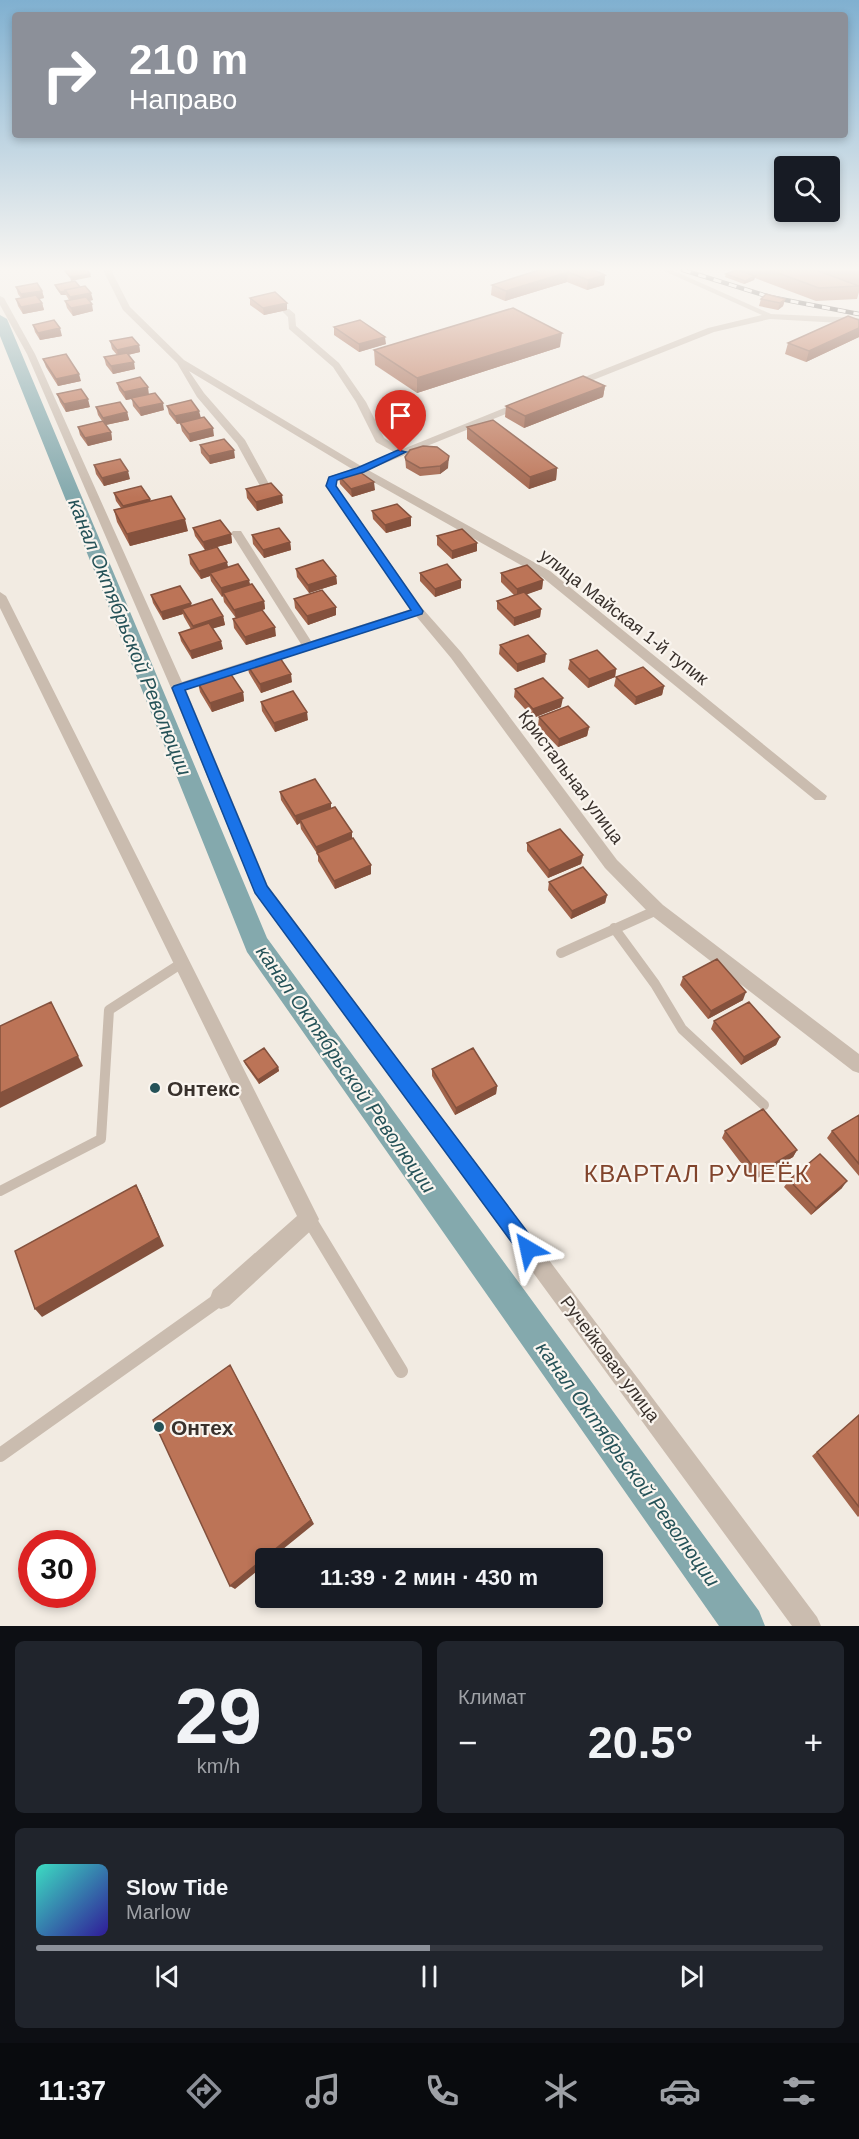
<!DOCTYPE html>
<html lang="ru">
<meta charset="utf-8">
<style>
:root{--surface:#171b24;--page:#20242c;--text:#f1f3f6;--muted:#9ea1a6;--line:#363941;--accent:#8c9099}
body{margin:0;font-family:Helvetica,sans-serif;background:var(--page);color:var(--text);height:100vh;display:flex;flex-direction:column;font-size:22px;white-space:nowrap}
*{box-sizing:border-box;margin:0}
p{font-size:20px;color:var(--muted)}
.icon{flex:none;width:33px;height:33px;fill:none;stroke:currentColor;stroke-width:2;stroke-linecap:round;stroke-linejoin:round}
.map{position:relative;height:1626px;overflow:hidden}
.sheet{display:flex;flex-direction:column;gap:15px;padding:15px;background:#0d0f14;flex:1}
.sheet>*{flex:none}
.top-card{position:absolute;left:12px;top:12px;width:836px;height:126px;border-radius:6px;box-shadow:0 3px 9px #0003;background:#8c9099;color:#fff;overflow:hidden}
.buttons{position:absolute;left:774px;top:156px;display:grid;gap:12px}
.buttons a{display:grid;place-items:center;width:66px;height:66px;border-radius:6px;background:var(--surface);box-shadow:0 3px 9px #0003;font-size:30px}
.speed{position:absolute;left:18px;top:1530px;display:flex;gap:12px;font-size:30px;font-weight:700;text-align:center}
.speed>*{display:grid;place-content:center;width:78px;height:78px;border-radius:50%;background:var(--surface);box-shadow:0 3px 9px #0003;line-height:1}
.speed .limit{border:9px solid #d22;background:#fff;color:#111}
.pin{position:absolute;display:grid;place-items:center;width:51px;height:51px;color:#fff;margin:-62px -26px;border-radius:50% 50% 50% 0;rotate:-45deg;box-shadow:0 0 6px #0007}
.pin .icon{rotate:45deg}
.me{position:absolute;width:66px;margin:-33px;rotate:324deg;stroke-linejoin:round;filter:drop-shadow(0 0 4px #0008)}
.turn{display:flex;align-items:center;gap:21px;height:126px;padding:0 18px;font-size:27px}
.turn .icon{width:78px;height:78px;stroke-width:2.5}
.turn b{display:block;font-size:42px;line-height:51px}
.big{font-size:45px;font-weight:600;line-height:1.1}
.sheet .card{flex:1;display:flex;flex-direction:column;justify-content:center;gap:9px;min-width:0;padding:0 21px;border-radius:9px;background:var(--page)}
.sheet .dial{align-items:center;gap:0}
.dial b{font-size:78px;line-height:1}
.song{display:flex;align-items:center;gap:18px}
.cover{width:72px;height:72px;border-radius:9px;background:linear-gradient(135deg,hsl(170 70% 55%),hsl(250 70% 35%))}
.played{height:6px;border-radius:3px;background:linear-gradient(90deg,var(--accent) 50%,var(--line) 50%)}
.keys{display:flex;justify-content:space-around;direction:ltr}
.heat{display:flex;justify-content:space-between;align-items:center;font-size:33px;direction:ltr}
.sheet .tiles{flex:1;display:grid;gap:15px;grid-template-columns:1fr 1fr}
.card:last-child{grid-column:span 2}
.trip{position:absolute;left:255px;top:1548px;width:348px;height:60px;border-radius:6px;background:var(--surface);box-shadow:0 3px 9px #0003;font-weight:600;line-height:60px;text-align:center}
.dock{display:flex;height:96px;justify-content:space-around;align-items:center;background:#090b0e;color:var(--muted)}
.dock .icon{width:42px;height:42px}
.dock .on{color:var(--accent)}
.dock b{font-size:27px;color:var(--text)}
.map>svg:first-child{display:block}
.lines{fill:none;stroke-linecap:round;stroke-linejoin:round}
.canal{fill:#84a9ad;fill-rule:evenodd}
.lane-far1{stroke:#cabcaf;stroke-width:10}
.lane{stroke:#cabcaf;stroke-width:14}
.street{fill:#cabcaf;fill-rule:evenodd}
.rail-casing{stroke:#39312c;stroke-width:4.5}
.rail{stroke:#faf5ef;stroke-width:3;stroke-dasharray:8;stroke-linecap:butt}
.wall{fill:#a2644b}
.shaded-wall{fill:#84513d}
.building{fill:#bc7457;stroke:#84513d;stroke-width:1.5}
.route{fill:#1a73e8;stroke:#114b97;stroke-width:1.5}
.poi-dot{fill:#255258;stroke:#faf5ef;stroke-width:2}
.labels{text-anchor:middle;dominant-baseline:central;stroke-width:4.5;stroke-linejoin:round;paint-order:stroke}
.street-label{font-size:18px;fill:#39312c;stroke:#faf5ef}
.water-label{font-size:20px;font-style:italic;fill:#255258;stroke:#faf5ef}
.near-poi-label{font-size:21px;font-weight:bold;fill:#39312c;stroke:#faf5ef;text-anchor:start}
.near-neighbourhood-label{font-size:24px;letter-spacing:1.5px;fill:#81442c;stroke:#faf5ef}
</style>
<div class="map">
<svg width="859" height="1626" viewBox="0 0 859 1626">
<rect width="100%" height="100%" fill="#f2ebe2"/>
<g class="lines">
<path class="canal" d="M 0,315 L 7,319 L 267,938 L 759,1611 L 765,1626 L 719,1626 L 247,952 L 0,336 Z"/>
<path class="lane-far1" d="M 614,928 L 655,984 L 682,1029 L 764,1105
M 561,953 L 657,910
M 0,1191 L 101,1139 L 109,1010 L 182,963"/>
<path class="lane" d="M 309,1219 L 401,1371
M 0,1455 L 221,1298"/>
<path class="street" d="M 103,270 L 111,270 L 130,307 L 184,360 L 361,466 L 394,452 L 376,442 L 356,402 L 333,367 L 289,329 L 288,317 L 282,311 L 283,309 L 289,309 L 295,314 L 296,326 L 339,363 L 366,402 L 384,438 L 403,449 L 522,401 L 528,401 L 528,405 L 368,470 L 550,571 L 827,796 L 825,800 L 815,800 L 542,577 L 359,474 L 337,481 L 336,486 L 422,608 L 461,652 L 617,860 L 663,905 L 859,1054 L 859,1073 L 853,1071 L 651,915 L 605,868 L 451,658 L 416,616 L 186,690 L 268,886 L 817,1617 L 821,1626 L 792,1626 L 255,893 L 171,688 L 27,354 L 0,305 L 0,296 L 4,298 L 35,354 L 182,682 L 301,644 L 231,533 L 233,531 L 241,531 L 311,641 L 411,609 L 326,486 L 328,477 L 352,469 L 189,371 L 204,393 L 245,440 L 269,484 L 264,487 L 260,486 L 237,444 L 197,397 L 177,363 L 123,310 Z
M 662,270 L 672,270 L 771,314 L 859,318 L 859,324 L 770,319 L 714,332 L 573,388 L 567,388 L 567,384 L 708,328 L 762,315 Z
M 0,592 L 6,596 L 319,1219 L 316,1226 L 229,1306 L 221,1309 L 213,1306 L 210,1298 L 213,1290 L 297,1216 L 0,608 Z"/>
<g class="rail-casing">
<path id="rail" d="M 683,270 L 770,297 L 859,314"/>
</g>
<use href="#rail" class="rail"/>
</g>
<path class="wall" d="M 539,270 L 605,275 L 604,285 L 587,290 L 567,282 L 505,301 L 491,295 L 492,285 Z
M 732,270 L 859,270 L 859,285 L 821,272 L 859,285 L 859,292 L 857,299 L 816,301 L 755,278 L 754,280 L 744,284 L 725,277 L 726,274 L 734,271 Z
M 55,285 L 80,287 L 93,300 L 89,301 L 93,311 L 73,316 L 67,308 L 65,301 L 69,300 L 66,295 L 61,295 L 56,288 Z
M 16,287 L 42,291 L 44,298 L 39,299 L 42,303 L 44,310 L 23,314 L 18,306 L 16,299 L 21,298 L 18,294 Z
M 250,298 L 287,303 L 287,310 L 264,315 L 250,305 Z
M 761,299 L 785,299 L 783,306 L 778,310 L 759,306 Z
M 859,320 L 859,337 L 806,362 L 785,354 L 788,343 Z
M 33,325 L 62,336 L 40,340 L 35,332 Z
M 334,327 L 386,344 L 359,352 L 334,335 Z
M 110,341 L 139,345 L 140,352 L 128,355 L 135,369 L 113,374 L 106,365 L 104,357 L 117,355 L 112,349 Z
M 560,347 L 417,393 L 375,365 L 374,350 Z
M 43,359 L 81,381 L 58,386 L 46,367 Z
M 117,383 L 149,394 L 164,410 L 141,416 L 133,406 L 132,399 L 126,400 L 119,390 Z
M 605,386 L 603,397 L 524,428 L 505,417 L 506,406 Z
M 57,394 L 90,407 L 66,412 L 60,402 Z
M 167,406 L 200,418 L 214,436 L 190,442 L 182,431 L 180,423 L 177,424 L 169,414 Z
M 96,407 L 127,412 L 129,420 L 106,425 L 111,432 L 112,440 L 88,446 L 80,435 L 78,427 L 102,421 L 98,415 Z
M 467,427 L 557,468 L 556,480 L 529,489 L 467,439 Z
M 200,445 L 235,458 L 210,464 L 201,453 Z
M 405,457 L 448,468 L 440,474 L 420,476 L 406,468 Z
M 94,465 L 130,479 L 104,486 L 96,474 Z
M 339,476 L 375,490 L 352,497 L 340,484 Z
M 246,489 L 283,503 L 257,511 L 247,498 Z
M 114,493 L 150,501 L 188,531 L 130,546 L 117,522 L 114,510 L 121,508 L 116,501 Z
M 372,511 L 411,526 L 386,533 L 373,519 Z
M 193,528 L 231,534 L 232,543 L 205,550 L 195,536 Z
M 252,535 L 290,542 L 291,550 L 264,558 L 253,544 Z
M 437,536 L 477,543 L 477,551 L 452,559 L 437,545 Z
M 189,555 L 228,567 L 250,585 L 264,601 L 265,609 L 236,618 L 224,602 L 223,596 L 222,597 L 211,581 L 210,576 L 201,579 L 190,564 Z
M 296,569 L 336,576 L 337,584 L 309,593 L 297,577 Z
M 420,573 L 461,580 L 461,588 L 435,597 L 420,581 Z
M 501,573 L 543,580 L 542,589 L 526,594 L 541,609 L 540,617 L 514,626 L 497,609 L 497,601 L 514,595 L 501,582 Z
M 151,595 L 192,606 L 223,616 L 225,625 L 213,628 L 223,649 L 192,659 L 181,641 L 179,633 L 191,629 L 184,617 L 183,614 L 163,620 L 153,603 Z
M 294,599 L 336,615 L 308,625 L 295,608 Z
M 233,619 L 276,636 L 246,645 L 234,628 Z
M 500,645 L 545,662 L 517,672 L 499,654 Z
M 570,660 L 616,669 L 615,677 L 588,688 L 568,669 Z
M 247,665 L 292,682 L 261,693 L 249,673 Z
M 616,677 L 664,686 L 662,695 L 635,705 L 614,686 Z
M 198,683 L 243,692 L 244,701 L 212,712 L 200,692 Z
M 515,689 L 561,707 L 533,718 L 514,697 Z
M 261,702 L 308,720 L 275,732 L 262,711 Z
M 539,717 L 589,727 L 587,736 L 558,747 L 538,726 Z
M 280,792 L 331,808 L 352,832 L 352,839 L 371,865 L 371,874 L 335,889 L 318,861 L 318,855 L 301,829 L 300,823 L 297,825 L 281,800 Z
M 527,843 L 583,855 L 581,864 L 548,878 L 527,851 Z
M 549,882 L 607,895 L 605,903 L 571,919 L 548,890 Z
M 683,977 L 743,1000 L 708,1019 L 680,985 Z
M 714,1021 L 780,1037 L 776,1045 L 741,1065 L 711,1029 Z
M 244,1061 L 278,1067 L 279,1071 L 259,1084 L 245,1064 Z
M 432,1069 L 497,1086 L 496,1094 L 455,1115 L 432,1076 Z
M 859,1115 L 859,1176 L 827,1138 L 832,1131 Z
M 725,1131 L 797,1150 L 793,1157 L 754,1180 L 722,1138 Z
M 789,1180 L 842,1188 L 811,1215 L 784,1187 Z
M 859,1415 L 859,1516 L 858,1517 L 812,1456 Z"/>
<path class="shaded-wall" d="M 568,272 L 567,282 L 505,301 L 506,291 Z
M 90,274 L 91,277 L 71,281 L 70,277 Z
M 605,275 L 604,285 L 587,290 L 588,280 Z
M 755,276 L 754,280 L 744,284 L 745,281 Z
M 42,291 L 44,298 L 23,302 L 21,294 Z
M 65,291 L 66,295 L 61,295 L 60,292 Z
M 91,293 L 93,300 L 72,304 L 70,297 Z
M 785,299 L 783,306 L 778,310 L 780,303 Z
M 42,303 L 44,310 L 23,314 L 21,307 Z
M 287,303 L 287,310 L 264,315 L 263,308 Z
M 92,304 L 93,311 L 73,316 L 71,308 Z
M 60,328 L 62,336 L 40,340 L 38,333 Z
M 859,328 L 859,337 L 806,362 L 809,351 Z
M 562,333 L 560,347 L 417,393 L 417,378 Z
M 385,337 L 386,344 L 359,352 L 359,344 Z
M 139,345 L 140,352 L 118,357 L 117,350 Z
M 134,362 L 135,369 L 113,374 L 111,366 Z
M 79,374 L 81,381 L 58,386 L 56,379 Z
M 605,386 L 603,397 L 524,428 L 525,416 Z
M 148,387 L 149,395 L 126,400 L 124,392 Z
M 88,399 L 90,407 L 66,412 L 64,404 Z
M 163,403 L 164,410 L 141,416 L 139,408 Z
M 199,411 L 201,418 L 177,424 L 175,416 Z
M 127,412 L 129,420 L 105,425 L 103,418 Z
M 213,428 L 214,436 L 190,442 L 189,434 Z
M 111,432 L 112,440 L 88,446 L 85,438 Z
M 234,450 L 235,458 L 210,464 L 209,456 Z
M 449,456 L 448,468 L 440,474 L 440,466 Z
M 557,468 L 556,480 L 529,489 L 530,477 Z
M 128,471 L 130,479 L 104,486 L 102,478 Z
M 374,482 L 375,490 L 352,497 L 351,489 Z
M 282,495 L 283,503 L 257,511 L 256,502 Z
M 150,499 L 152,507 L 125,514 L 123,506 Z
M 411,517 L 411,526 L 386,533 L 385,525 Z
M 185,519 L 188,531 L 130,546 L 127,534 Z
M 231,534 L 232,543 L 205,550 L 203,542 Z
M 290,542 L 291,550 L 264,558 L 263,550 Z
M 477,543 L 477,551 L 452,559 L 452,551 Z
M 227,562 L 229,571 L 210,573 L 210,576 L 201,579 L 199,571 Z
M 336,576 L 337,584 L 309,593 L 308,585 Z
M 249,580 L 251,588 L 223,593 L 223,596 L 222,597 L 221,588 Z
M 461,580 L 461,588 L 435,597 L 435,589 Z
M 543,580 L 542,589 L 517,598 L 517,589 Z
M 264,601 L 265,609 L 236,618 L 234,610 Z
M 191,603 L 193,611 L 182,609 L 183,614 L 163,620 L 161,612 Z
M 336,607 L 336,615 L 308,625 L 307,616 Z
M 541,609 L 540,617 L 514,626 L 514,618 Z
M 223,616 L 225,625 L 195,634 L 193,626 Z
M 275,627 L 276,636 L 246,645 L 245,637 Z
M 221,641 L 223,649 L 192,659 L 190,651 Z
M 546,654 L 545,662 L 517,672 L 517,664 Z
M 616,669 L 615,677 L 588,688 L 589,679 Z
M 291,674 L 292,682 L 261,693 L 260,684 Z
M 664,686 L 662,695 L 635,705 L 636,697 Z
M 243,692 L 244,701 L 212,712 L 210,703 Z
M 563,698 L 561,707 L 533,718 L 533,709 Z
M 307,712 L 308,720 L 275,732 L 274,723 Z
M 589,727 L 587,736 L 558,747 L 559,739 Z
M 331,803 L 331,811 L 300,820 L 300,823 L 297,825 L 295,816 Z
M 352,832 L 352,841 L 317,853 L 317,855 L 316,847 Z
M 583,855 L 581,864 L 548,878 L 549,870 Z
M 371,865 L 371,874 L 335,889 L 334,881 Z
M 607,895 L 605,903 L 571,919 L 572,911 Z
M 746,992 L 743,1000 L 708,1019 L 711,1011 Z
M 51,1002 L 83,1066 L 0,1108 L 0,1093 Z
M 780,1037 L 776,1045 L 741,1065 L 744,1057 Z
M 278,1067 L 279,1071 L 259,1084 L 258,1080 Z
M 497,1086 L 496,1094 L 455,1115 L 456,1108 Z
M 797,1150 L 793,1157 L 754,1180 L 758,1173 Z
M 847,1181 L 842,1188 L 811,1215 L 816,1208 Z
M 136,1185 L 141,1194 L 164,1246 L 42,1317 L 35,1309 Z
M 230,1365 L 314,1524 L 272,1558 L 266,1558 L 266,1564 L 235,1589 L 230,1586 Z"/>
<path class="building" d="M 69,270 L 87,270 L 90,274 L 70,277 L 65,271 Z
M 539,270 L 594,270 L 605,275 L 588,280 L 568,272 L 506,291 L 492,285 Z
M 736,270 L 739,270 L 755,276 L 745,281 L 726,274 Z
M 770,270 L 816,270 L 859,286 L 819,288 Z
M 75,281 L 80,287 L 65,290 L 66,291 L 60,292 L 55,285 Z
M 37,283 L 42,291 L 21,294 L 16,287 Z
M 85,286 L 91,293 L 70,297 L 65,290 Z
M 275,292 L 287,303 L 263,308 L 250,298 Z
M 766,294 L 785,299 L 780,303 L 761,299 Z
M 36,295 L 42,303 L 21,307 L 16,299 Z
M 86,297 L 92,304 L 71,308 L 65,301 Z
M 513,308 L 562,333 L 417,378 L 374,350 Z
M 848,316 L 859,320 L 859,328 L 809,351 L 788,343 Z
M 54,320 L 60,328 L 38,333 L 33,325 Z
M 360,320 L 385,337 L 359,344 L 334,327 Z
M 132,337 L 139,345 L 117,350 L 110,341 Z
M 127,353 L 134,362 L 111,366 L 104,357 Z
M 66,354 L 79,374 L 56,379 L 43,359 Z
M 583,376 L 605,386 L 525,416 L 506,406 Z
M 140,377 L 148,387 L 124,392 L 117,383 Z
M 81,389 L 88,399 L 64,404 L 57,394 Z
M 155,393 L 163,403 L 139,408 L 131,398 Z
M 191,400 L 199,411 L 175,416 L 167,406 Z
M 120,402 L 127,412 L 103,418 L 96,407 Z
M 204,417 L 213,428 L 189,434 L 180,423 Z
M 493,420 L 557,468 L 530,477 L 467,427 Z
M 103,421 L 111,432 L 85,438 L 78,427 Z
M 224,439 L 234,450 L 209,456 L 200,445 Z
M 423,446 L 437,447 L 449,456 L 448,460 L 440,466 L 420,468 L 406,460 L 405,457 L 410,450 Z
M 120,459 L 128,471 L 102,478 L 94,465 Z
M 357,470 L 374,482 L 351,489 L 339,476 Z
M 271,483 L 282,495 L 256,502 L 246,489 Z
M 141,486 L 150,499 L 123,506 L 114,493 Z
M 171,496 L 185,519 L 127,534 L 114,510 Z
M 397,504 L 411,517 L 385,525 L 372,511 Z
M 220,520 L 231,534 L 203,542 L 193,528 Z
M 279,528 L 290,542 L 263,550 L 252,535 Z
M 462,529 L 477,543 L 452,551 L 437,536 Z
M 217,547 L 227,562 L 199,571 L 189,555 Z
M 323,560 L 336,576 L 308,585 L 296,569 Z
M 238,564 L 249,580 L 221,588 L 210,573 Z
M 447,564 L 461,580 L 435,589 L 420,573 Z
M 527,565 L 543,580 L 517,589 L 501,573 Z
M 252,584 L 264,601 L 234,610 L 223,593 Z
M 180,586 L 191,603 L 161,612 L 151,595 Z
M 322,590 L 336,607 L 307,616 L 294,599 Z
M 524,592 L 541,609 L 514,618 L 497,601 Z
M 212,599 L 223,616 L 193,626 L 182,609 Z
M 262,610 L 275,627 L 245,637 L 233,619 Z
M 209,623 L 221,641 L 190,651 L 179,633 Z
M 528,635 L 546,654 L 517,664 L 500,645 Z
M 597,650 L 616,669 L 589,679 L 570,660 Z
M 278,655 L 291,674 L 260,684 L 247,665 Z
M 643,667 L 664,686 L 636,697 L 616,677 Z
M 230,673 L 243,692 L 210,703 L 198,683 Z
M 543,678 L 563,698 L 533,709 L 515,689 Z
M 293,691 L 307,712 L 274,723 L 261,702 Z
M 568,706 L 589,727 L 559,739 L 539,717 Z
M 315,779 L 331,803 L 295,816 L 280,792 Z
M 335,807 L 352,832 L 316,847 L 300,820 Z
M 560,829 L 583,855 L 549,870 L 527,843 Z
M 353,838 L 371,865 L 334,881 L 317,853 Z
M 583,867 L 607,895 L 572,911 L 549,882 Z
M 717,959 L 746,992 L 711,1011 L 683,977 Z
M 51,1002 L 78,1056 L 0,1093 L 0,1026 Z
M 749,1002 L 780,1037 L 744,1057 L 714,1021 Z
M 264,1048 L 278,1067 L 258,1080 L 244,1061 Z
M 473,1048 L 497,1086 L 456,1108 L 432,1069 Z
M 763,1109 L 797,1150 L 758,1173 L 725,1131 Z
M 859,1115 L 859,1164 L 832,1131 Z
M 820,1154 L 847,1181 L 816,1208 L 789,1180 Z
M 136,1185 L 159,1237 L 35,1309 L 15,1251 Z
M 230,1365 L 311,1520 L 230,1586 L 153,1420 Z
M 859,1415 L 859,1507 L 817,1452 Z"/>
<linearGradient id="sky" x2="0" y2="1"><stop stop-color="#80b0d0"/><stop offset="0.54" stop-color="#f9f6f2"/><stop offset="1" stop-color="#f9f6f2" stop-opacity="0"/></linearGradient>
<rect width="859" height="498" fill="url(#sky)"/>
<path class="route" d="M 398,450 L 406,452 L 364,472 L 337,480 L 336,486 L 423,611 L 422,614 L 185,690 L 267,886 L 535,1242 L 537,1249 L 535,1255 L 528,1258 L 521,1255 L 255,893 L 172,688 L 174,686 L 411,610 L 326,486 L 329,477 L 357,468 Z"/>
<g class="poi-dot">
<circle cx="155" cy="1088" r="6"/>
<circle cx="159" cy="1427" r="6"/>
</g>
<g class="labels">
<g class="street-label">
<text transform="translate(624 617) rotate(38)">улица Майская 1-й тупик</text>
<text transform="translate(571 777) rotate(53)">Кристальная улица</text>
<text transform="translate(610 1359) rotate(53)">Ручейковая улица</text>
</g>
<g class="water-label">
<text transform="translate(130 637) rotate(68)">канал Октябрьской Революции</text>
<text transform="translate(346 1069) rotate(55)">канал Октябрьской Революции</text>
<text transform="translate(628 1464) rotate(54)">канал Октябрьской Революции</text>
</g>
<g class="near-poi-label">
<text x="167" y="1088">Онтекс</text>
<text x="171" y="1427">Онтех</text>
</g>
<g class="near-neighbourhood-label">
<text x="697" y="1173">КВАРТАЛ РУЧЕЁК</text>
</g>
</g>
</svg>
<div class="buttons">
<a><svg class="icon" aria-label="search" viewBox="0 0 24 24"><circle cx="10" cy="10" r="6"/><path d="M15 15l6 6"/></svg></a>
</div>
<div class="speed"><div class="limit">30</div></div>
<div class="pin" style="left:401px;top:452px;background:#d93025"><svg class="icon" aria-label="arrive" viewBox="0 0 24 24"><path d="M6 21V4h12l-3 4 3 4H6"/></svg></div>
<svg class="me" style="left:528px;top:1249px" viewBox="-20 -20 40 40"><path d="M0-17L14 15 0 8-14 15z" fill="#1a73e8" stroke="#fff" stroke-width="4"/></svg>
<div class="trip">11:39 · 2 мин · 430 m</div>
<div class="top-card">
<div class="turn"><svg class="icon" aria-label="right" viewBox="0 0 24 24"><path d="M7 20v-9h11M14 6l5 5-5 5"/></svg><div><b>210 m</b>Направо</div></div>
</div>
</div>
<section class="sheet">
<div class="tiles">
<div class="card dial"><b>29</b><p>km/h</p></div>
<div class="card"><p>Климат</p>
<div class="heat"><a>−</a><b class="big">20.5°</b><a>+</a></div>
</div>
<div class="card">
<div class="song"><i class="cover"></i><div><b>Slow Tide</b><p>Marlow</p></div></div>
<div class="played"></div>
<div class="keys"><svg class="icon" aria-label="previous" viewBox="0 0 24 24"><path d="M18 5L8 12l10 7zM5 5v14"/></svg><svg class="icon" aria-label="pause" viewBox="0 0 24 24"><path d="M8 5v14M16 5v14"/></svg><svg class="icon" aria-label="next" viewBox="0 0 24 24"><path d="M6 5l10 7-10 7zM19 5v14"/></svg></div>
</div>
</div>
</section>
<nav class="dock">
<b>11:37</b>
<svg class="icon on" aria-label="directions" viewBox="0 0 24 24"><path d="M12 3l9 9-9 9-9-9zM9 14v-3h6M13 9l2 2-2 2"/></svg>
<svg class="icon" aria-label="music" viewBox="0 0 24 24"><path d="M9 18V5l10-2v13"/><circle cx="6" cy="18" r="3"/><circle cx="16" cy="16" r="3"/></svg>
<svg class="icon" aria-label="phone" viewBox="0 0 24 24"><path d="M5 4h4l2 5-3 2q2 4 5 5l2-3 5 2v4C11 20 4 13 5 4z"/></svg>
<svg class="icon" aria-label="climate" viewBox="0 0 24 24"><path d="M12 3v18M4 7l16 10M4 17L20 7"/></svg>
<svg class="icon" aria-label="car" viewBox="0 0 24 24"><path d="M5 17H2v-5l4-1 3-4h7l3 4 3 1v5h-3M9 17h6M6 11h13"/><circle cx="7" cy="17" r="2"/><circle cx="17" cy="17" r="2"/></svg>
<svg class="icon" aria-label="filters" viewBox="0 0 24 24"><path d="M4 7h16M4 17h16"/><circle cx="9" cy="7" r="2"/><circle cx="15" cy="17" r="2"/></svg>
</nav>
